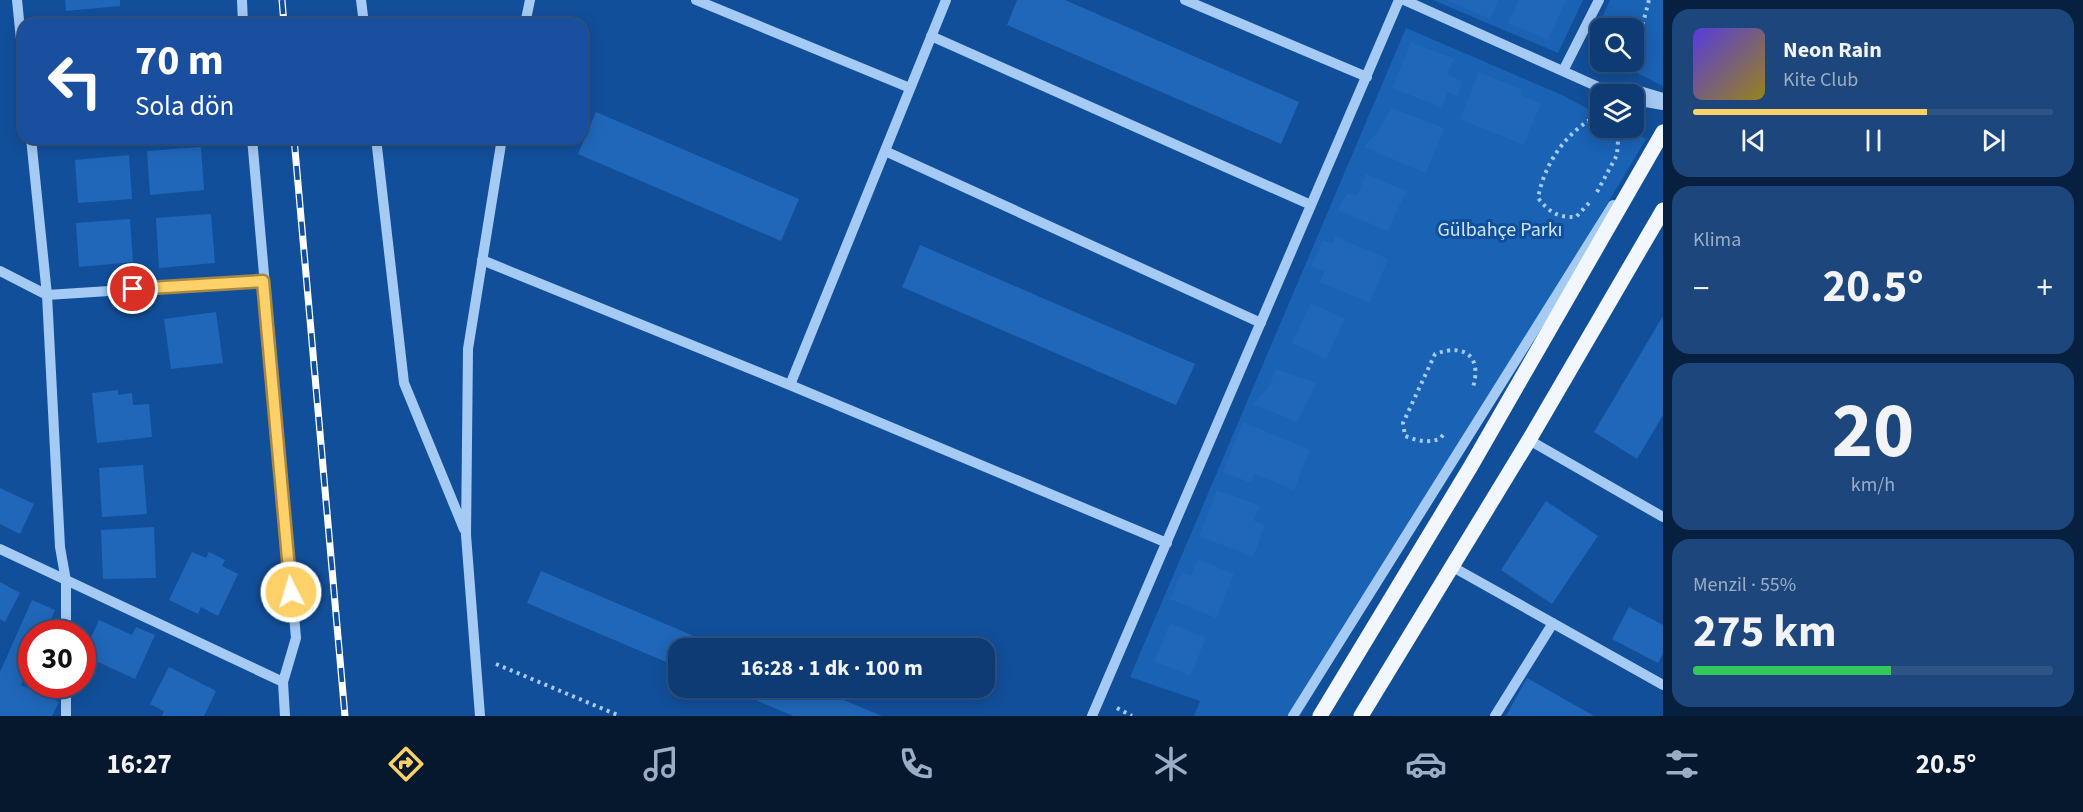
<!DOCTYPE html>
<html lang="tr">
<meta charset="utf-8">
<style>
:root{--surface:#0e3b74;--page:#1c467c;--text:#f1f3f6;--muted:#9badc5;--line:#2e5586;--accent:#ffd168}
body{margin:0;font-family:"Source Sans 3",sans-serif;background:var(--page);color:var(--text);height:100vh;display:flex;flex-direction:column;font-size:22px;white-space:nowrap}
*{box-sizing:border-box;margin:0}
p{font-size:20px;color:var(--muted)}
.icon{flex:none;width:33px;height:33px;fill:none;stroke:currentColor;stroke-width:2;stroke-linecap:round;stroke-linejoin:round}
.map{position:relative;flex:1;overflow:hidden}
.side{display:flex;flex-direction:column;gap:9px;padding:9px;background:#082040;width:420px}
.side>*{flex:none}
.guide{position:absolute;left:18px;top:18px;width:570px;height:126px;border-radius:18px;box-shadow:0 3px 15px #0003,0 0 0 2px var(--line);background:#1a4fa0;color:#fff;overflow:hidden}
.controls{position:absolute;left:1590px;top:18px;display:grid;gap:12px}
.controls a{display:grid;place-items:center;width:54px;height:54px;border-radius:12px;background:var(--surface);box-shadow:0 3px 15px #0003,0 0 0 2px var(--line);font-size:30px}
.speed{position:absolute;left:18px;top:620px;display:flex;gap:12px;font-size:30px;font-weight:700;text-align:center}
.speed>*{display:grid;place-content:center;width:78px;height:78px;border-radius:50%;background:var(--surface);box-shadow:0 3px 15px #0003,0 0 0 2px var(--line);line-height:1}
.speed .limit{border:9px solid #d22;background:#fff;color:#111}
.pin{position:absolute;display:grid;place-items:center;width:51px;height:51px;color:#fff;margin:-26px;border:3px solid #fff;border-radius:50%;box-shadow:0 2px 6px #0007}
.me{position:absolute;width:66px;margin:-33px;rotate:355deg;stroke-linejoin:round;filter:drop-shadow(0 0 4px #0008)}
.turn{display:flex;align-items:center;gap:21px;height:126px;padding:0 18px;font-size:27px}
.turn .icon{width:78px;height:78px;stroke-width:2.5}
.turn b{display:block;font-size:42px;line-height:51px}
.big{font-size:45px;font-weight:700;line-height:1.1}
.side .widget{flex:1;display:flex;flex-direction:column;justify-content:center;gap:9px;min-width:0;padding:0 21px;border-radius:18px;background:var(--page)}
.side .dial{align-items:center;gap:0}
.dial b{font-size:78px;line-height:1}
.song{display:flex;align-items:center;gap:18px}
.cover{width:72px;height:72px;border-radius:9px;background:linear-gradient(135deg,hsl(250 70% 55%),hsl(50 70% 35%))}
.played{height:6px;border-radius:3px;background:linear-gradient(90deg,var(--accent) 65%,var(--line) 65%)}
.keys{display:flex;justify-content:space-around;direction:ltr}
.heat{display:flex;justify-content:space-between;align-items:center;font-size:33px;direction:ltr}
.charge{height:9px;border-radius:4px;background:linear-gradient(90deg,#34c759 55%,var(--line) 0)}
.trip{position:absolute;left:668px;top:638px;width:327px;height:60px;border-radius:18px;background:var(--surface);box-shadow:0 3px 15px #0003,0 0 0 2px var(--line);font-weight:700;line-height:60px;text-align:center}
.tabs{display:flex;height:96px;justify-content:space-around;align-items:center;background:#06182e;color:var(--muted)}
.tabs .icon{width:42px;height:42px}
.tabs .on{color:var(--accent)}
.tabs b{font-size:27px;color:var(--text)}
main{display:flex;flex:1;min-height:0}
.map>svg:first-child{display:block}
.green{fill:#1a62b4}
.building{fill:#2067b9}
.lines{fill:none;stroke-linecap:round;stroke-linejoin:round}
.path{stroke:#a5caf4;stroke-width:4;stroke-dasharray:3 4.5;stroke-linecap:butt}
.minor{stroke:#a5caf4;stroke-width:10}
.major{stroke:#f2f7ff;stroke-width:15}
.rail-casing{stroke:#fff;stroke-width:7}
.rail{stroke:#124f9a;stroke-width:4.5;stroke-dasharray:14;stroke-linecap:butt}
.route-casing{stroke:#a68844;stroke-width:15}
.route{stroke:#ffd168;stroke-width:10}
.labels{text-anchor:middle;dominant-baseline:central;stroke-width:6;stroke-linejoin:round;paint-order:stroke}
.park-label{font-size:20px;fill:#cde4fd;stroke:#124f9a}
</style>
<main>
<div class="map">
<svg width="1663" height="716" viewBox="0 0 1663 716">
<rect width="100%" height="100%" fill="#124f9a"/>
<path class="green" d="M 1433,0 L 1583,0 L 1558,53 Z
M 1610,0 L 1663,0 L 1663,86 L 1616,62 L 1634,62 L 1634,28 L 1600,28 L 1600,53 L 1589,47 Z
M 1406,28 L 1562,95 L 1600,115 L 1600,128 L 1625,128 L 1646,139 L 1300,716 L 1194,716 L 1200,701 L 1130,677 Z"/>
<path class="building" d="M 65,0 L 120,0 L 120,6 L 66,11 Z
M 1017,0 L 1065,0 L 1299,102 L 1281,144 L 1007,25 Z
M 1446,0 L 1499,0 L 1490,19 Z
M 1519,0 L 1566,0 L 1548,40 L 1508,23 Z
M 1411,42 L 1454,59 L 1447,75 L 1463,81 L 1457,96 L 1448,92 L 1442,108 L 1392,88 Z
M 1479,72 L 1523,90 L 1521,95 L 1541,103 L 1524,145 L 1460,119 Z
M 1391,108 L 1444,128 L 1426,173 L 1364,147 L 1379,130 Z
M 596,112 L 799,199 L 781,241 L 578,154 Z
M 201,147 L 204,190 L 150,195 L 147,151 Z
M 129,155 L 132,199 L 78,203 L 75,160 Z
M 1366,174 L 1406,191 L 1388,231 L 1337,210 L 1347,194 L 1357,195 Z
M 211,214 L 215,263 L 159,268 L 156,218 Z
M 130,219 L 133,262 L 79,267 L 76,223 Z
M 1335,236 L 1388,259 L 1370,303 L 1320,282 L 1324,272 L 1312,266 L 1323,240 L 1332,244 Z
M 920,245 L 1195,364 L 1176,405 L 902,287 Z
M 1311,303 L 1345,319 L 1326,359 L 1292,343 Z
M 216,312 L 223,363 L 171,369 L 164,319 Z
M 1663,316 L 1663,415 L 1637,459 L 1594,432 Z
M 1276,369 L 1316,383 L 1297,422 L 1253,404 L 1269,387 Z
M 118,390 L 118,395 L 132,393 L 133,405 L 149,404 L 152,437 L 97,443 L 92,393 Z
M 1243,422 L 1310,450 L 1294,490 L 1254,474 L 1251,483 L 1223,472 Z
M 143,465 L 147,514 L 102,517 L 99,468 Z
M 0,488 L 34,504 L 20,534 L 0,524 Z
M 1217,490 L 1260,506 L 1254,521 L 1265,525 L 1253,557 L 1199,536 Z
M 1546,501 L 1598,536 L 1552,604 L 1501,570 Z
M 154,527 L 156,578 L 103,579 L 101,530 Z
M 192,552 L 206,558 L 209,552 L 225,560 L 222,566 L 238,574 L 218,616 L 201,607 L 198,614 L 169,600 Z
M 1198,559 L 1234,574 L 1216,618 L 1170,599 L 1182,572 L 1191,576 Z
M 541,571 L 722,648 L 678,648 L 678,667 L 527,603 Z
M 0,582 L 20,593 L 5,622 L 0,619 Z
M 32,600 L 55,610 L 45,633 L 32,633 L 32,663 L 21,685 L 59,702 L 52,716 L 0,716 L 0,672 Z
M 1629,607 L 1663,625 L 1663,653 L 1658,663 L 1612,639 Z
M 99,620 L 132,635 L 136,627 L 155,635 L 135,679 L 83,655 Z
M 1170,623 L 1206,638 L 1190,676 L 1154,661 Z
M 169,667 L 216,691 L 204,716 L 162,716 L 164,711 L 150,704 Z
M 1527,678 L 1594,716 L 1506,716 Z
M 725,687 L 813,687 L 882,716 L 793,716 Z"/>
<g class="lines">
<path class="path" d="M 1637,69 L 1640,64 L 1643,23 L 1649,0
M 1597,192 L 1617,155 L 1618,141 L 1607,128
M 1589,203 L 1576,217 C 1558,218 1549,212 1538,198 C 1544,167 1561,139 1588,121 L 1600,124
M 1443,435 L 1440,439 C 1427,443 1418,441 1405,436 L 1403,423 L 1435,354 C 1467,342 1483,359 1472,390
M 496,664 L 620,716
M 1117,708 L 1132,716"/>
<path class="minor" d="M 17,0 L 24,69
M 242,0 L 243,24
M 361,0 L 364,24
M 696,0 L 910,88
M 1185,0 L 1367,77
M 1404,0 L 1614,94
M 525,24 L 530,0
M 931,36 L 1311,205
M 1563,71 L 1599,0
M 1626,87 L 1663,98
M 1634,100 L 1663,105
M 31,138 L 47,295 L 60,547 L 66,581 L 66,633
M 252,138 L 296,638 L 283,682 L 285,716
M 376,138 L 404,383 L 464,529
M 885,151 L 1261,323
M 482,260 L 790,385 L 1167,543
M 0,271 L 47,295 L 263,281
M 790,385 L 946,0
M 1529,440 L 1663,517
M 0,549 L 283,682
M 1451,566 L 1663,685
M 66,716 L 66,684
M 480,716 L 466,535 L 468,349 L 502,138
M 1092,716 L 1399,0
M 1293,716 L 1613,205
M 1495,716 L 1553,623"/>
<path class="major" d="M 1320,716 L 1471,466 L 1663,132
M 1361,716 L 1529,440 L 1663,210"/>
<g class="rail-casing">
<path id="rail" d="M 282,0 L 284,24
M 294,138 L 345,716"/>
</g>
<use href="#rail" class="rail"/>
</g>
<g class="lines">
<g class="route-casing">
<path id="route" d="M 133,289 L 263,281 L 291,592"/>
</g>
<use href="#route" class="route"/>
</g>
<g class="labels">
<g class="park-label">
<text x="1500" y="230">Gülbahçe Parkı</text>
</g>
</g>
</svg>
<div class="controls">
<a><svg class="icon" aria-label="search" viewBox="0 0 24 24"><circle cx="10" cy="10" r="6"/><path d="M15 15l6 6"/></svg></a>
<a><svg class="icon" aria-label="layers" viewBox="0 0 24 24"><path d="M12 4l9 5-9 5-9-5zM3 14l9 5 9-5"/></svg></a>
</div>
<div class="speed"><div class="limit">30</div></div>
<div class="pin" style="left:133px;top:289px;background:#d93025"><svg class="icon" aria-label="arrive" viewBox="0 0 24 24"><path d="M6 21V4h12l-3 4 3 4H6"/></svg></div>
<svg class="me" style="left:291px;top:592px" viewBox="-20 -20 40 40"><circle r="17" fill="#ffd168" stroke="#fff" stroke-width="3"/><path d="M0-11L8 9 0 5-8 9z" fill="#fff"/></svg>
<div class="trip">16:28 · 1 dk · 100 m</div>
<div class="guide">
<div class="turn"><svg class="icon" aria-label="left" viewBox="0 0 24 24"><path d="M17 20v-9H6M10 6l-5 5 5 5"/></svg><div><b>70 m</b>Sola dön</div></div>
</div>
</div>
<section class="side">
<div class="widget">
<div class="song"><i class="cover"></i><div><b>Neon Rain</b><p>Kite Club</p></div></div>
<div class="played"></div>
<div class="keys"><svg class="icon" aria-label="previous" viewBox="0 0 24 24"><path d="M18 5L8 12l10 7zM5 5v14"/></svg><svg class="icon" aria-label="pause" viewBox="0 0 24 24"><path d="M8 5v14M16 5v14"/></svg><svg class="icon" aria-label="next" viewBox="0 0 24 24"><path d="M6 5l10 7-10 7zM19 5v14"/></svg></div>
</div>
<div class="widget"><p>Klima</p>
<div class="heat"><a>−</a><b class="big">20.5°</b><a>+</a></div>
</div>
<div class="widget dial"><b>20</b><p>km/h</p></div>
<div class="widget"><p>Menzil · 55%</p><b class="big">275 km</b><div class="charge"></div></div>
</section>
</main>
<nav class="tabs">
<b>16:27</b>
<svg class="icon on" aria-label="directions" viewBox="0 0 24 24"><path d="M12 3l9 9-9 9-9-9zM9 14v-3h6M13 9l2 2-2 2"/></svg>
<svg class="icon" aria-label="music" viewBox="0 0 24 24"><path d="M9 18V5l10-2v13"/><circle cx="6" cy="18" r="3"/><circle cx="16" cy="16" r="3"/></svg>
<svg class="icon" aria-label="phone" viewBox="0 0 24 24"><path d="M5 4h4l2 5-3 2q2 4 5 5l2-3 5 2v4C11 20 4 13 5 4z"/></svg>
<svg class="icon" aria-label="climate" viewBox="0 0 24 24"><path d="M12 3v18M4 7l16 10M4 17L20 7"/></svg>
<svg class="icon" aria-label="car" viewBox="0 0 24 24"><path d="M5 17H2v-5l4-1 3-4h7l3 4 3 1v5h-3M9 17h6M6 11h13"/><circle cx="7" cy="17" r="2"/><circle cx="17" cy="17" r="2"/></svg>
<svg class="icon" aria-label="filters" viewBox="0 0 24 24"><path d="M4 7h16M4 17h16"/><circle cx="9" cy="7" r="2"/><circle cx="15" cy="17" r="2"/></svg>
<b>20.5°</b>
</nav>
